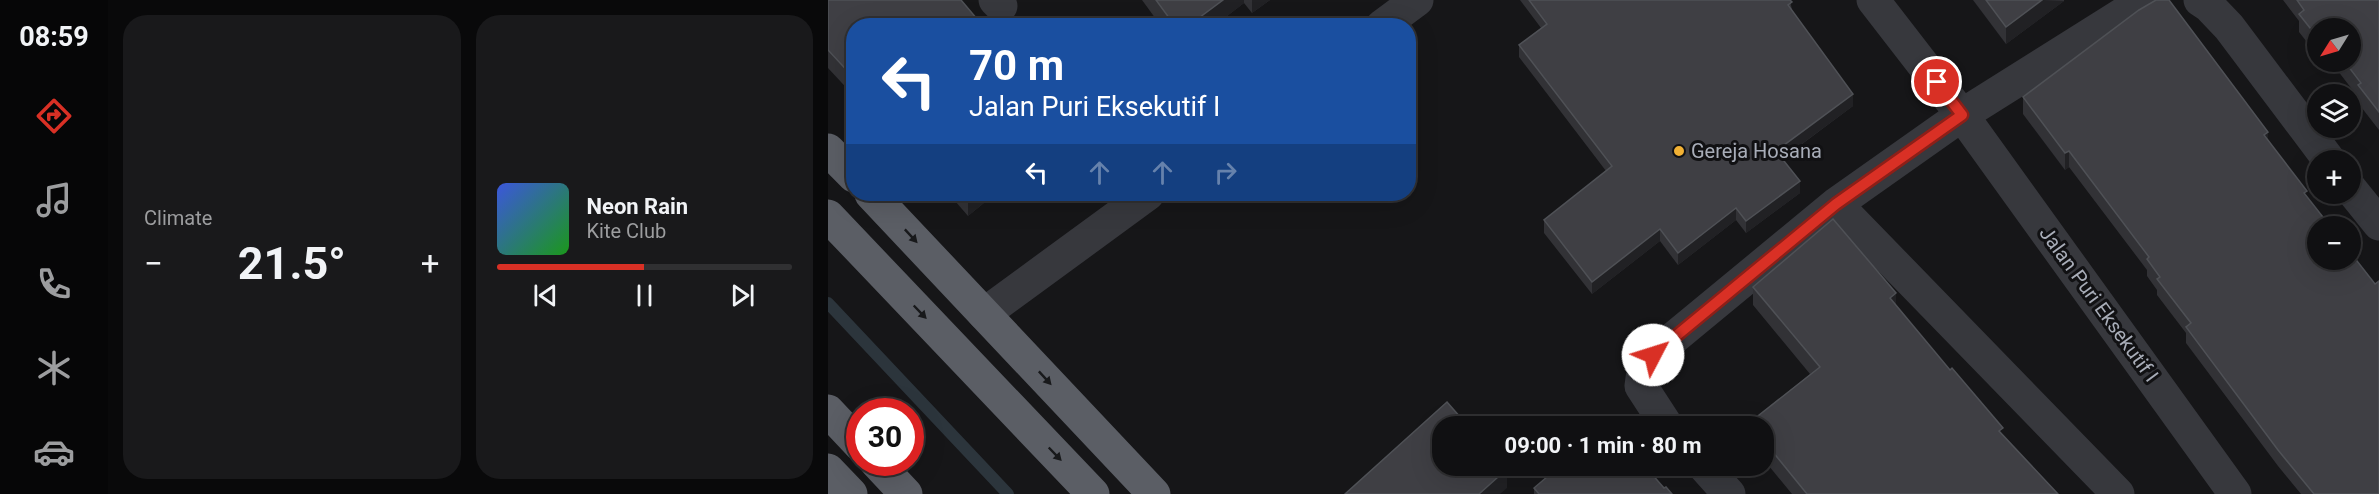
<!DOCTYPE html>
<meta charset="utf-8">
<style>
:root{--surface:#101012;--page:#19191b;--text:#f1f3f6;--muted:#9c9d9f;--line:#303032;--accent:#d93025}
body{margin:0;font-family:Roboto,sans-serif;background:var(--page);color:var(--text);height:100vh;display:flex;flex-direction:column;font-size:22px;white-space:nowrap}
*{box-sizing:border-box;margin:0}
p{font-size:20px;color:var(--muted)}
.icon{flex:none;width:33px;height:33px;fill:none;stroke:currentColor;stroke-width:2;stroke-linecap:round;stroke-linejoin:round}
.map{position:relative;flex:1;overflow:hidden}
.details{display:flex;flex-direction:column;gap:15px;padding:15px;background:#09090a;width:720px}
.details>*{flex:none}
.banner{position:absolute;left:18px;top:18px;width:570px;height:183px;border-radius:24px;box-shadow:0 6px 24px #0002,0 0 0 2px var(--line);background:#1a4fa0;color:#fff;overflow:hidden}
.needle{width:39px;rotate:233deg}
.fabs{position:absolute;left:1479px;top:18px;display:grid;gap:12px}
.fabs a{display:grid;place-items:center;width:54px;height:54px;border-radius:50%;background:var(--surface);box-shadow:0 6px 24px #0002,0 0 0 2px var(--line);font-size:30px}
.speed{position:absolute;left:18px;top:398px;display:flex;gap:12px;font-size:30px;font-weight:700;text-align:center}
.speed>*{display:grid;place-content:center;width:78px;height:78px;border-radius:50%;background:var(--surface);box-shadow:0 6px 24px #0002,0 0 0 2px var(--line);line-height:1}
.speed .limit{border:9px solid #d22;background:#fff;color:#111}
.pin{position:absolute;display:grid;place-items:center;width:51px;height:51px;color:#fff;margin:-26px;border:3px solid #fff;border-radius:50%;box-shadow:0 2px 6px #0007}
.me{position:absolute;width:66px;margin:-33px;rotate:50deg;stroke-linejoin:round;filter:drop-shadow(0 0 4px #0008)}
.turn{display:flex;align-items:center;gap:21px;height:126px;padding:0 24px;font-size:27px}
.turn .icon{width:78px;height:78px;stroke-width:2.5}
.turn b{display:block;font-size:42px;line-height:51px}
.lanes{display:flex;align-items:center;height:57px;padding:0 24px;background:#0003;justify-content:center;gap:30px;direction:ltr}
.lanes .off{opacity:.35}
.big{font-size:45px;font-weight:700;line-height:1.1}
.details .tile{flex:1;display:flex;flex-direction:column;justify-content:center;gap:9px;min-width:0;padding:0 21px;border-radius:24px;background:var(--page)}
.song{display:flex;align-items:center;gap:18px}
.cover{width:72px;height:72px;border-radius:9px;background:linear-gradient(135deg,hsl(230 70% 55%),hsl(120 70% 35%))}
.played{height:6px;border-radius:3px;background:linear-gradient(90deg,var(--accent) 50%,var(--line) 50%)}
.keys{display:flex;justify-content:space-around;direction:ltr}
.heat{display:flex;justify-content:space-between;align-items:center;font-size:33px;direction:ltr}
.details .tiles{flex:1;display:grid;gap:15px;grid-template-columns:repeat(2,1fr)}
.trip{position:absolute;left:604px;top:416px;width:342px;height:60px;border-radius:24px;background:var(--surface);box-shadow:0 6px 24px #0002,0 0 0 2px var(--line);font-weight:700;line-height:60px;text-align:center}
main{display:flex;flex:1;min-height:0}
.menu{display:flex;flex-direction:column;width:108px;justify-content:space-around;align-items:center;background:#060607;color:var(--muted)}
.menu .icon{width:42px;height:42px}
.menu .selected{color:var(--accent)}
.menu b{font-size:27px;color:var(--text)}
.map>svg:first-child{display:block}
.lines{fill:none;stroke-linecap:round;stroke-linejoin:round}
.stream{stroke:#2c353c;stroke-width:12}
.minor{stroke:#37383d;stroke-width:33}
.trunk{stroke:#5b5e65;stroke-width:33}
.wall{fill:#323236}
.shaded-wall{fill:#212124}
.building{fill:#3f3f44;stroke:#4f5156;stroke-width:1.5}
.oneway{fill:#18191b}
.route-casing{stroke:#8d1f18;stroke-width:15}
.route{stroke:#d93025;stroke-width:10}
.poi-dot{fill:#f2b134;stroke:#111113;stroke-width:2}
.labels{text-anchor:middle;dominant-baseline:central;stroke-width:6;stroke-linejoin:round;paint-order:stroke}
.poi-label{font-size:20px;fill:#a8adb8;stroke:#111113;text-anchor:start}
.street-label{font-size:20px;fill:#a8adb8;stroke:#111113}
</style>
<main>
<nav class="menu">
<b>08:59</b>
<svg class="icon selected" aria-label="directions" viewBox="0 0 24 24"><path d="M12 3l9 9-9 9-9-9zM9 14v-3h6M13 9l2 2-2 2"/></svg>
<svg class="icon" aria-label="music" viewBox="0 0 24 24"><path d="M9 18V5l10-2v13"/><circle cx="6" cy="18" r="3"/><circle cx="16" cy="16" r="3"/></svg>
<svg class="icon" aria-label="phone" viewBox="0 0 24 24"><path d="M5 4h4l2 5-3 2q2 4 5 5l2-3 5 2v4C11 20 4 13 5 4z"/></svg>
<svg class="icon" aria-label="climate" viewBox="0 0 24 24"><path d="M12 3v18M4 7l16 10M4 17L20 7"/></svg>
<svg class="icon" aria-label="car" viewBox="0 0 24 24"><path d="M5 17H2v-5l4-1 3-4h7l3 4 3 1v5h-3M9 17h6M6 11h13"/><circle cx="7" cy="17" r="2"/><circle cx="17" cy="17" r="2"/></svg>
</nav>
<section class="details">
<div class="tiles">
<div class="tile"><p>Climate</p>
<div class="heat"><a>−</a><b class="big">21.5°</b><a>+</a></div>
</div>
<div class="tile">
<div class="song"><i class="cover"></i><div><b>Neon Rain</b><p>Kite Club</p></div></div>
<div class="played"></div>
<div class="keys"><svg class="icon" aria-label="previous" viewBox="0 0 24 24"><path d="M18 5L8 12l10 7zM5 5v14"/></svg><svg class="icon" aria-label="pause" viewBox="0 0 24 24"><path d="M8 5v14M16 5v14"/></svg><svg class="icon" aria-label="next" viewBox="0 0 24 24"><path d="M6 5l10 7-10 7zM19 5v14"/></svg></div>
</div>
</div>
</section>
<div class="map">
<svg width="1551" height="494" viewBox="0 0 1551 494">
<rect width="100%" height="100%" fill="#161618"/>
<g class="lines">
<path class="stream" d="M 0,303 L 180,494"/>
<path class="minor" d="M 167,0 L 173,6
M 1045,0 L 1134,115 L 1407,494
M 1372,0 L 1381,6 L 1401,27 L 1501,160
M 554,26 L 589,0
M 1522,188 L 1551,224
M 1008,204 L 1290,494
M 156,314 L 320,194
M 839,426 L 813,386 L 815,371 L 825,355 L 1008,204 L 1134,115 L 1309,5 L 1322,0
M 875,465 L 901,494"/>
<path class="trunk" d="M 0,150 L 26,176
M 43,194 L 326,494
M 0,216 L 265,494
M 0,411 L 32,445
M 48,462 L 78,494
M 0,470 L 23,494"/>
</g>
<path class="wall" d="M 0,0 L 26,26 L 26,96 L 0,68 Z
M 314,0 L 442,0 L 424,13 L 416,3 L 386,26 L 333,26 Z
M 692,0 L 962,0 L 964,10 L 1025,106 L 954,159 L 972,193 L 918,233 L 908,220 L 850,265 L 832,241 L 764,294 L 716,233 L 716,220 L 778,171 L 691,57 L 691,45 L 713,28 Z
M 1145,0 L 1236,0 L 1236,1 L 1178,44 Z
M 1455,0 L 1551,0 L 1551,130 L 1530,103 L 1530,97 L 1503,62 L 1522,62 L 1490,28 L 1490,56 L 1471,32 L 1471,21 Z
M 1195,97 L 1440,140 L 1479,196 L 1551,494 L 1473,494 L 1450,466 L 1358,343 L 1358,333 L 1329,295 L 1329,290 L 1319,276 L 1319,270 L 1241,167 L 1237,170 L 1195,114 Z
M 121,194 L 167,194 L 140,216 Z
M 925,287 L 1068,305 L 1175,435 L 1230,494 L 964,494 L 936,460 L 936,426 L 921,426 L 921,423 L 982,374 L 925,305 Z
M 706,488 L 836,488 L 844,494 L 706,494 Z"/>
<path class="shaded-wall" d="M 395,0 L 416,0 L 416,3 L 386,26 L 360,26 Z
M 424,0 L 442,0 L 424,13 Z
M 1214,0 L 1236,1 L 1178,44 L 1178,27 Z
M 1025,94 L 1025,106 L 948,163 L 948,151 Z
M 1440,132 L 1440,148 L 1436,135 Z
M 1241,151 L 1241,167 L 1237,170 L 1237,153 Z
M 972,181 L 972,193 L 918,233 L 918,221 Z
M 145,194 L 167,194 L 140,216 L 140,198 Z
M 908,208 L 908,220 L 850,265 L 850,253 Z
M 832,229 L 832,241 L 764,294 L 764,282 Z
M 1068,293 L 1068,311 L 1062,298 Z
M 679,469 L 679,488 L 672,494 L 651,494 Z"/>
<path class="building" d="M 0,0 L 133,0 L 155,26 L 26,26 L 26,78 L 0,50 Z
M 328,0 L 395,0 L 360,26 L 347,26 Z
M 701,0 L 962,0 L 964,2 L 960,5 L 1025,94 L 948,151 L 972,181 L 918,221 L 908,208 L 850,253 L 832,229 L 764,282 L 716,220 L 784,166 L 691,45 L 719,24 Z
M 1158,0 L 1214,0 L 1178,27 Z
M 1328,0 L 1341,0 L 1440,132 L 1436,135 L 1479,191 L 1476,193 L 1502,226 L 1490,226 L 1490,260 L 1522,260 L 1522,252 L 1547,284 L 1551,281 L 1551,494 L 1486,494 L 1450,450 L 1358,327 L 1363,323 L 1329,279 L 1332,277 L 1319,259 L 1321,257 L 1241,151 L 1237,153 L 1195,97 L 1311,10 Z
M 1469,0 L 1551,0 L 1551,112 L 1530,85 L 1533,83 L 1517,62 L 1522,62 L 1522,28 L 1490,28 L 1490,38 L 1471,14 L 1476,10 Z
M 137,194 L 145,194 L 140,198 Z
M 1005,219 L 1068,293 L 1062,298 L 1122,370 L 1124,368 L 1175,428 L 1171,431 L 1230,494 L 979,494 L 936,441 L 936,426 L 924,426 L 921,423 L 992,367 L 925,287 Z
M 619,402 L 640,426 L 615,426 L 615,465 L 676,465 L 679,469 L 651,494 L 517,494 Z
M 733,465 L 816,465 L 836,488 L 838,487 L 844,494 L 711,494 L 706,488 Z"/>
<defs><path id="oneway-solid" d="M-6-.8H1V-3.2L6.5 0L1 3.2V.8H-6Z" transform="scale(1.5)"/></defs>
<g class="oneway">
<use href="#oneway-solid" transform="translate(83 236) rotate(47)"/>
<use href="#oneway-solid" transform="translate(92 312) rotate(46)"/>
<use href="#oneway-solid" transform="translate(217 378) rotate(47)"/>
<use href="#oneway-solid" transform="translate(227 454) rotate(46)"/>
</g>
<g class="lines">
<g class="route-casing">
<path id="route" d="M 825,355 L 1008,204 L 1134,115 L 1109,82"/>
</g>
<use href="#route" class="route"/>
</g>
<circle class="poi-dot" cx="851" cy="151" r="6"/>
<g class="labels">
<g class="poi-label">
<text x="863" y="151">Gereja Hosana</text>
</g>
<g class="street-label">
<text transform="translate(1271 304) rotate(54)">Jalan Puri Eksekutif I</text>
</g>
</g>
</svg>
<div class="fabs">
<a><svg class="needle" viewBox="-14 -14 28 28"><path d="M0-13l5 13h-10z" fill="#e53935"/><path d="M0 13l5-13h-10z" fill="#9c9d9f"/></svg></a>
<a><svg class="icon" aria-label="layers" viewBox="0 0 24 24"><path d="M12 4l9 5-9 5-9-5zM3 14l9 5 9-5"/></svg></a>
<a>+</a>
<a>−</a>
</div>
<div class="speed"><div class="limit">30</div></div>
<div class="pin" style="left:1109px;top:82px;background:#d93025"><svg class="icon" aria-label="arrive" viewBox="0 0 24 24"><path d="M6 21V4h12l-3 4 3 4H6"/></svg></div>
<svg class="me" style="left:825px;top:355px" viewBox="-20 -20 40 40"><circle r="19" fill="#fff"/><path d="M0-13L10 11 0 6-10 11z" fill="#d93025"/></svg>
<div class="trip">09:00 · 1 min · 80 m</div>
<div class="banner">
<div class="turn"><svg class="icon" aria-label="left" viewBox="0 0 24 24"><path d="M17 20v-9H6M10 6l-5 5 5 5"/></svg><div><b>70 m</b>Jalan Puri Eksekutif I</div></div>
<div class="lanes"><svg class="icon" aria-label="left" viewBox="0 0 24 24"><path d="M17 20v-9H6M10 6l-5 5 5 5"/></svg><svg class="icon off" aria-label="ahead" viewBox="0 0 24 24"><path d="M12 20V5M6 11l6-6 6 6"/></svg><svg class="icon off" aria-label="ahead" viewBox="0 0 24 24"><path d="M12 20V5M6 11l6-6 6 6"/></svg><svg class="icon off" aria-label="right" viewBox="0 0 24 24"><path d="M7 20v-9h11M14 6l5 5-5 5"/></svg></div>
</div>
</div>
</main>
